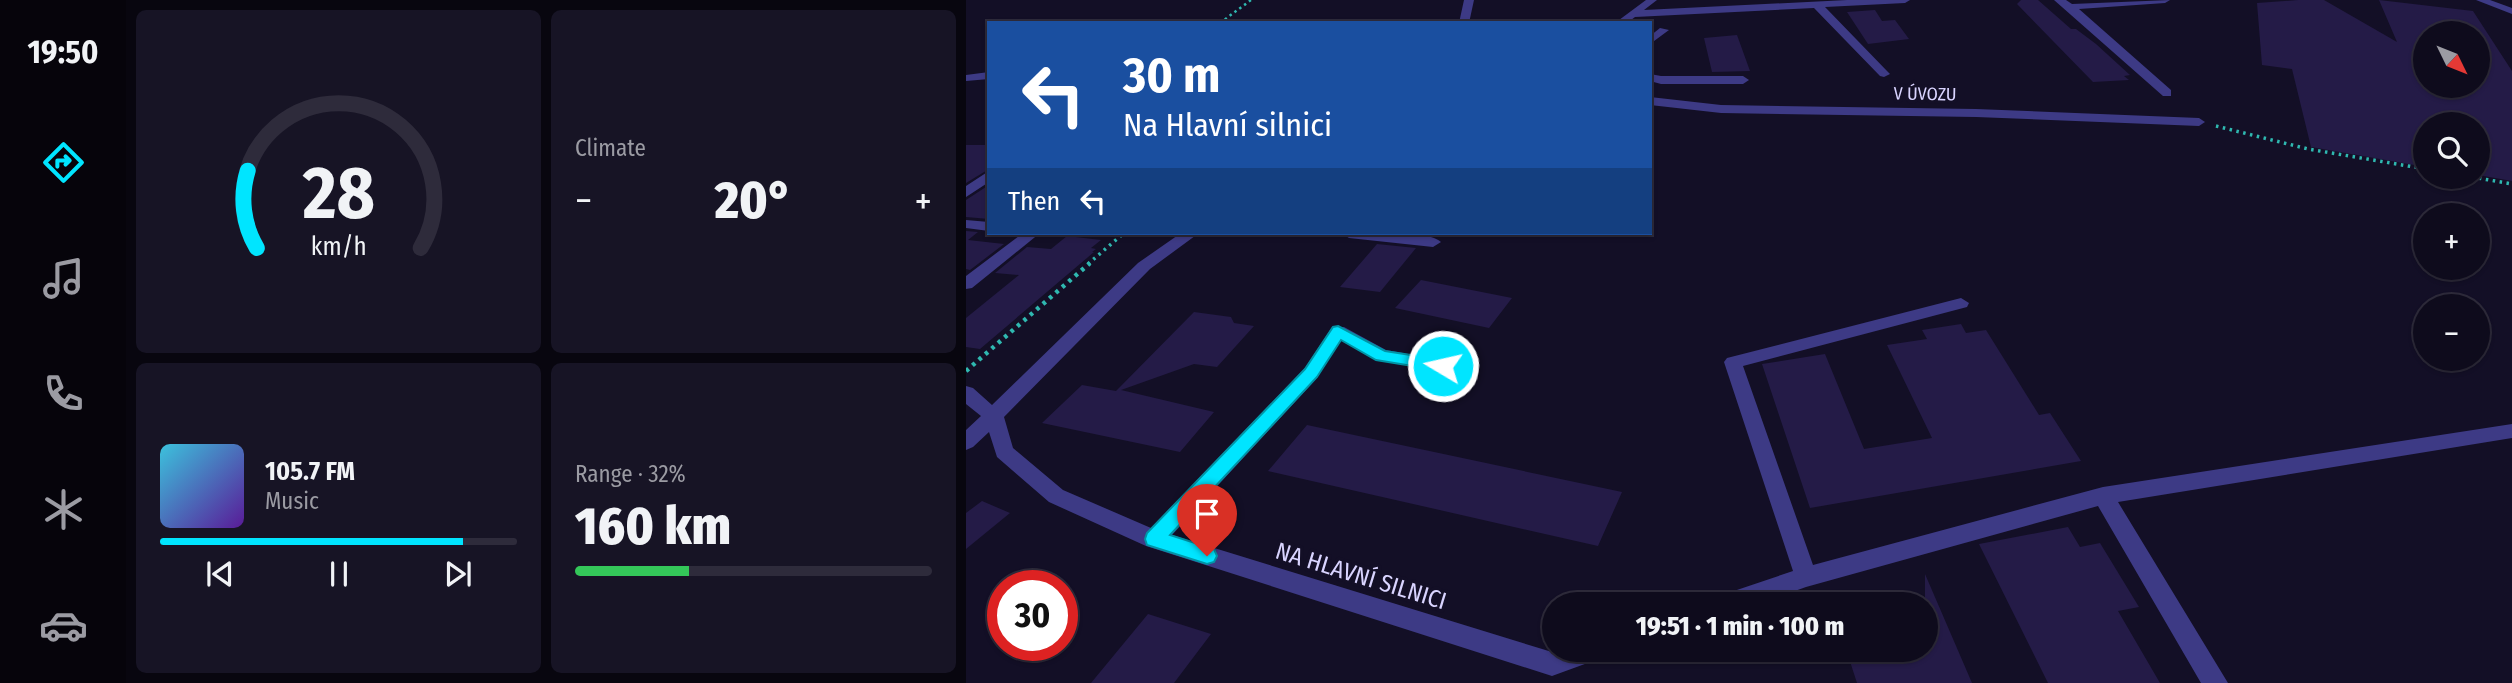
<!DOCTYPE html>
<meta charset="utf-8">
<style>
:root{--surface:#0e0b1c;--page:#171425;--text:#f1f3f6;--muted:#9b9ba3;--line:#2e2b3b;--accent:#00e5ff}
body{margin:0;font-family:"Fira Sans Condensed",sans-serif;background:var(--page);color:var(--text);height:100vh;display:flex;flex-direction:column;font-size:26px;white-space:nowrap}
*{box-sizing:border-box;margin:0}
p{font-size:23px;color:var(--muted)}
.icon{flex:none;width:38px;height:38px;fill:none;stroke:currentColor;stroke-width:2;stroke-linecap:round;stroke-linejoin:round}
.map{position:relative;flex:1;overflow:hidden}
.sheet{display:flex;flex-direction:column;gap:10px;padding:10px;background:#08060f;width:840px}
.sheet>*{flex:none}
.hud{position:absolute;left:21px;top:21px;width:665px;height:214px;border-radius:0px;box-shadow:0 2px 5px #0004,0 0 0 2px var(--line);background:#1a4fa0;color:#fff;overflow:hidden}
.needle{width:46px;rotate:133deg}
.tools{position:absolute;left:1447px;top:21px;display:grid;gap:14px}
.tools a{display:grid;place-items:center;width:77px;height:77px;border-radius:50%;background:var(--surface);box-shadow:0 2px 5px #0004,0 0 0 2px var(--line);font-size:35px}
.speed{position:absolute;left:21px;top:570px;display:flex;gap:14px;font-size:35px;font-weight:700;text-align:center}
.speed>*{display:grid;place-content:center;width:91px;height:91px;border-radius:50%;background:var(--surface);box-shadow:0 2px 5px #0004,0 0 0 2px var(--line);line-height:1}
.speed .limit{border:10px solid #d22;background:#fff;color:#111}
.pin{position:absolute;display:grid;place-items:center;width:60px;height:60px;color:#fff;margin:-72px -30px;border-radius:50% 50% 50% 0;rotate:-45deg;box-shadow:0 0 7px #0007}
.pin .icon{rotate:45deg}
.me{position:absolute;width:77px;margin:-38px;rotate:279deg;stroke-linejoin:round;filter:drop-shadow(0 0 5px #0008)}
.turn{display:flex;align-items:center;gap:24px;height:147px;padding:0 21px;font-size:32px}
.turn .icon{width:91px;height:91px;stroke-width:2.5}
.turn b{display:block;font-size:49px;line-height:60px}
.then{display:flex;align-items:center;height:66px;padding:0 21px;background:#0003;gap:14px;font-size:26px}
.big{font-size:52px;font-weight:800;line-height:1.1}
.sheet .widget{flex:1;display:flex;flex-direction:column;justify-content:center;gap:10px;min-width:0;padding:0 24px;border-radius:10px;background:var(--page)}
.sheet .dial{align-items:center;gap:0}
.dial svg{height:182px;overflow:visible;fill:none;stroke:var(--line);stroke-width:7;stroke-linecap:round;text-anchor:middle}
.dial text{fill:var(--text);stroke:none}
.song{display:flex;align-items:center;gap:21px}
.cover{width:84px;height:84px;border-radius:10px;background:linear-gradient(135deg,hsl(190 70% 55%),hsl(270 70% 35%))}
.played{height:7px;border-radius:4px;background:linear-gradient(90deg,var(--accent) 85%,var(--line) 85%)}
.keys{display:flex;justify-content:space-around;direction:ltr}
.heat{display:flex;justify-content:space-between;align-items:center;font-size:38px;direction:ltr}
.charge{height:10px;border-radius:5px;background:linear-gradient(90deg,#34c759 32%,var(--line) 0)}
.sheet .tiles{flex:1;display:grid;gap:10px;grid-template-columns:repeat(2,1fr)}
.trip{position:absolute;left:576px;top:592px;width:396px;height:70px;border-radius:35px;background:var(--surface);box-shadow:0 2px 5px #0004,0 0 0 2px var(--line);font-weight:800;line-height:70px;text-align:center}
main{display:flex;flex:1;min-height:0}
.tab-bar{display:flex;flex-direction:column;width:126px;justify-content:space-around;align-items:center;background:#06040b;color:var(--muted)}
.tab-bar .icon{width:49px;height:49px}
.tab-bar .on{color:var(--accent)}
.tab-bar b{font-size:32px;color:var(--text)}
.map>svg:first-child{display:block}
.building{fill:#241b47;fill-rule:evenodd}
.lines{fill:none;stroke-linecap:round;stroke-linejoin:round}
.path-far2{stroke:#2fb8b0;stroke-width:2.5;stroke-dasharray:2.5 3.5;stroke-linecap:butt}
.path-far1{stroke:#2fb8b0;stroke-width:3.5;stroke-dasharray:2.5 4.5;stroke-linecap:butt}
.path{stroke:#2fb8b0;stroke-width:4.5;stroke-dasharray:3.5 5;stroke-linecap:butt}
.minor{fill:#3d3a85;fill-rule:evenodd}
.route{fill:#00e5ff;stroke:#0095a6;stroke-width:2}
.labels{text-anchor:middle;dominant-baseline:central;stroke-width:7;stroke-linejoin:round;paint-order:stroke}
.far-street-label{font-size:18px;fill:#d9d4ff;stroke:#130f26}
.near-street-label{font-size:24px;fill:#d9d4ff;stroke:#130f26}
</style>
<main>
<nav class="tab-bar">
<b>19:50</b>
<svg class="icon on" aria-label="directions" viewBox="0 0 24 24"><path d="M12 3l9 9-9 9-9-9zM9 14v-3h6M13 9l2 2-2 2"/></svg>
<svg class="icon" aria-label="music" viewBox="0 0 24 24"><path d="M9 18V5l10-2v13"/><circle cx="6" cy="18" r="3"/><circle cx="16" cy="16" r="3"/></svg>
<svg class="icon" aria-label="phone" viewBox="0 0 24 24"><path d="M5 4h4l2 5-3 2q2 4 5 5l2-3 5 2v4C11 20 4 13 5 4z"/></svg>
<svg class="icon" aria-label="climate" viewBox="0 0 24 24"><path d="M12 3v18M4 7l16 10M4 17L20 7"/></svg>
<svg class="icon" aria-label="car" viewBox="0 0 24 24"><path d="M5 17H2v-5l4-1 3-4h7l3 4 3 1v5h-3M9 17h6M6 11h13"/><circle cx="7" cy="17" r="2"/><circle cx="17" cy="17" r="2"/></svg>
</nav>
<section class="sheet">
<div class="tiles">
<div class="widget dial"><svg viewBox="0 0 100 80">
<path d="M14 69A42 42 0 1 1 86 69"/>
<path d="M14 69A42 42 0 0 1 10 35" stroke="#00e5ff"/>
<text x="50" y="56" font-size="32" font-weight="700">28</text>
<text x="50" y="72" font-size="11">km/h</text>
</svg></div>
<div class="widget"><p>Climate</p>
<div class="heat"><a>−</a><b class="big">20°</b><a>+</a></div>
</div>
<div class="widget">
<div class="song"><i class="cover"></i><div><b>105.7 FM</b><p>Music</p></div></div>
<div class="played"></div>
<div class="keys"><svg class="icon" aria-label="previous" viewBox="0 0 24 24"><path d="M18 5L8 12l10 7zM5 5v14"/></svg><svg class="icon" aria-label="pause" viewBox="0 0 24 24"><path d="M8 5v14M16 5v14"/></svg><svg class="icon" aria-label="next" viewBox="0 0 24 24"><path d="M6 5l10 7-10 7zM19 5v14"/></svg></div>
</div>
<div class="widget"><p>Range · 32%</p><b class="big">160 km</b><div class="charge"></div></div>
</div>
</section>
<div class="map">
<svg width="1546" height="683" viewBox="0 0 1546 683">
<rect width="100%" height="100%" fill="#130f26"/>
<path class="building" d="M 1055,0 L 1072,0 L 1105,29 L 1110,29 L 1130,44 L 1164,75 L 1158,76 L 1163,80 L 1127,82 L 1051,4 Z
M 1332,0 L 1358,0 L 1431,42 L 1413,0 L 1507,11 L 1546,71 L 1546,181 L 1512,175 L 1512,124 L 1460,124 L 1460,167 L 1345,147 L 1326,69 L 1296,65 L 1291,3 ZM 1460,33 L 1512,33 L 1512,86 L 1460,86 Z
M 909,10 L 916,21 L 929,20 L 943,39 L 902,44 L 881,12 Z
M 771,35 L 784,71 L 746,72 L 738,38 Z
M 0,145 L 23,145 L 23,169 L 0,183 Z
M 23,185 L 23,219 L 0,217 L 0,200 Z
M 0,231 L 12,232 L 2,240 L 38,244 L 4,270 L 0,269 Z
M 101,236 L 135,240 L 125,248 L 130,249 L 126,252 L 128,252 L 14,349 L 0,347 L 0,318 L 53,275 L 29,273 L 61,247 L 85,249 Z
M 411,244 L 450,248 L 414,292 L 374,287 Z
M 455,280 L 546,298 L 523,328 L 429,308 Z
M 228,312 L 265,317 L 268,323 L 288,326 L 251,367 L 228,364 L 155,390 L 248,412 L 214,452 L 76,423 L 116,385 L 150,391 Z
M 995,324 L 1000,333 L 1020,330 L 1073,415 L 1084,413 L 1115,461 L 844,508 L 796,364 L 859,354 L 898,449 L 966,438 L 921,345 L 961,339 L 956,330 Z
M 341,425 L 656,492 L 632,546 L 302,471 Z
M 16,501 L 44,513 L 0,549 L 0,513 Z
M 1102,527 L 1114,547 L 1134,543 L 1173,607 L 1152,611 L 1194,683 L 1082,683 L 1013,544 Z
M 959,574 L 1006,683 L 891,683 L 880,649 L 959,649 Z
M 182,614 L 245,634 L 208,683 L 125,683 Z"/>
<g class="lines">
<path class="path-far2" d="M 254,23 L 285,0"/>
<path class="path-far1" d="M 1250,126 L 1342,149 L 1460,169
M 1506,177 L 1546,184
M 122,264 L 158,233"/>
<path class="path" d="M 0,371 L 124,263"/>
<path class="minor" d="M 498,0 L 508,0 L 503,23 L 493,23 Z
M 680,0 L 691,0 L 678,10 L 881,0 L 944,0 L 939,3 L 859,7 L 922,72 L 924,74 L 918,77 L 914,76 L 848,8 L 669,17 L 661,23 L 649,23 Z
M 1088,0 L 1100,0 L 1106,4 L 1204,0 L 1199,3 L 1113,9 L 1205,90 L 1205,96 L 1197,96 Z
M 1510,0 L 1524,0 L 1546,8 L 1546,14 Z
M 694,28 L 703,30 L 684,44 L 684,36 Z
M 23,72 L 23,79 L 0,81 L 0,75 Z
M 684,74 L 695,76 L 777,76 L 783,80 L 777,84 L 695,84 L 684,81 Z
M 684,97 L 755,105 L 1010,109 L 1233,118 L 1239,122 L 1233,126 L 1010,117 L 755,113 L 684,105 Z
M 23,171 L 23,182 L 0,197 L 0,186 Z
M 0,220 L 23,222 L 23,231 L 0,228 Z
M 57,233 L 74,233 L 6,288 L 0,289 L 0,276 Z
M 215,233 L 233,233 L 184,269 L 38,417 L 47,448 L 97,490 L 185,528 L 339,368 L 366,327 L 378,327 L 420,350 L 482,361 L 485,365 L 482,369 L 476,371 L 410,360 L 375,340 L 351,378 L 206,535 L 586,652 L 594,649 L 641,649 L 638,657 L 586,676 L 180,546 L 83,502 L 31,457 L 23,432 L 7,447 L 0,450 L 0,430 L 15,416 L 0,404 L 0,386 L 7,388 L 26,405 L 172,263 Z
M 375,233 C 396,232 461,229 475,242 L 467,247 L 383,238 Z
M 995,298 L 1003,303 L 1001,307 L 777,366 L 847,565 L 1137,487 L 1546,424 L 1546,438 L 1152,502 L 1262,683 L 1235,683 L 1132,506 L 840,587 L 792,604 L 749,604 L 753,596 L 827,571 L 758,362 L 761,358 Z"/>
</g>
<path class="route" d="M 372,326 L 419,351 L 477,360 L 485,366 L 477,371 L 410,360 L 375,340 L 351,377 L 204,535 L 248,549 L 251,556 L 248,562 L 241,564 L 181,545 L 179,539 L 181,533 L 339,369 L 367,327 Z"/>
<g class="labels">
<g class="far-street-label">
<text transform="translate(959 94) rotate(1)">V ÚVOZU</text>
</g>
<g class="near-street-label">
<text transform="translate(395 576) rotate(17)">NA HLAVNÍ SILNICI</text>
</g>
</g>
</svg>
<div class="tools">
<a><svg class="needle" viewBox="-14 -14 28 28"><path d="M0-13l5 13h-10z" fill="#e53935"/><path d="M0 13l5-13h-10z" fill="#9b9ba3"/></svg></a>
<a><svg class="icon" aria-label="search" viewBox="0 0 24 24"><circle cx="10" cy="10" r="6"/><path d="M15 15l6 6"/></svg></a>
<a>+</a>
<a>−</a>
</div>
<div class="speed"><div class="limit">30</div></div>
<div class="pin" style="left:241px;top:556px;background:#d93025"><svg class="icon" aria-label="arrive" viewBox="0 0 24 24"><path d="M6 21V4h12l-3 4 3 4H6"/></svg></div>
<svg class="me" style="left:477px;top:366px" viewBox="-20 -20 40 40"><circle r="17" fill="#00e5ff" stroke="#fff" stroke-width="3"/><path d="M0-11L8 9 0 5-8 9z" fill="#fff"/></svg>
<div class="trip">19:51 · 1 min · 100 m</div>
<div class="hud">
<div class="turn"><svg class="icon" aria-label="left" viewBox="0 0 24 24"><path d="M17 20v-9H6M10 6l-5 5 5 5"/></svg><div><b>30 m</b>Na Hlavní silnici</div></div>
<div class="then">Then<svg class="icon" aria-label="left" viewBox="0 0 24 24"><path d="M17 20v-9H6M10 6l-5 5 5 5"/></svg></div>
</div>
</div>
</main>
